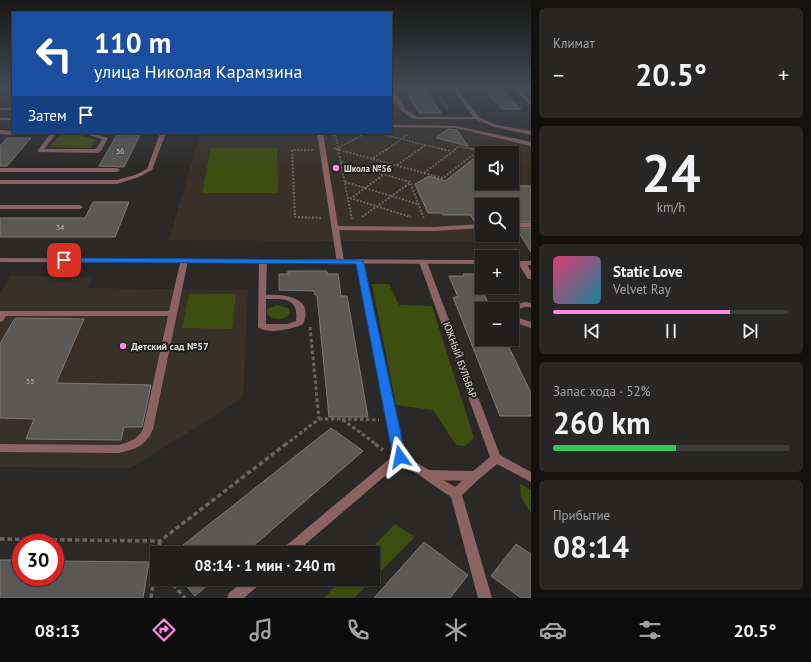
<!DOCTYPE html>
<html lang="ru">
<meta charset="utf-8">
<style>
:root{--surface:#201f1d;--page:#282726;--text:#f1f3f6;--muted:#a2a2a4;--line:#3d3d3b;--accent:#fb86e4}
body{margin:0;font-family:"PT Sans",sans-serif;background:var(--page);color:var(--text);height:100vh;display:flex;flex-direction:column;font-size:15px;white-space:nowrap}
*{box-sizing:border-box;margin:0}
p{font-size:13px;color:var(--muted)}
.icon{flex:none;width:22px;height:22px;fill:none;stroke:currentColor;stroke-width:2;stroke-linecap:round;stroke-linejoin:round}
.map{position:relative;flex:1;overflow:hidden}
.details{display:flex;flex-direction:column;gap:8px;padding:8px;background:#121110;width:280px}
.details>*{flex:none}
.banner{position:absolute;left:12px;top:12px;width:380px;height:122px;border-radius:0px;box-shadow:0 1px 3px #0004,0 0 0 1px var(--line);background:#1a4fa0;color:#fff;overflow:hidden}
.buttons{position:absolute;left:475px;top:146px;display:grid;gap:8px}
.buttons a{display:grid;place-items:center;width:44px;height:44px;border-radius:0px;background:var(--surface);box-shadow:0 1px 3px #0004,0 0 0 1px var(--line);font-size:20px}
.speed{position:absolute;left:12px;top:534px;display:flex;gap:8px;font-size:20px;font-weight:700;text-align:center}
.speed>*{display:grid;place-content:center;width:52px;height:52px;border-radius:50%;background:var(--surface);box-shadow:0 1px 3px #0004,0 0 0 1px var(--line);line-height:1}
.speed .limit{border:6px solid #d22;background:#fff;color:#111}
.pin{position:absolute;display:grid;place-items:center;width:34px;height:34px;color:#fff;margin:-17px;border-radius:8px;box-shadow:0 2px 6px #0006}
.me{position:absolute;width:44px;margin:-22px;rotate:348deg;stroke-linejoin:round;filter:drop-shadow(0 0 3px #0008)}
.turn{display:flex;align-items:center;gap:14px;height:84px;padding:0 16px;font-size:18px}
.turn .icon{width:52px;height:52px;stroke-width:2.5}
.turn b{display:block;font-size:28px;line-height:34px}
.then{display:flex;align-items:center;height:38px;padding:0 16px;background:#0003;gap:8px;font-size:15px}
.big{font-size:30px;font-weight:700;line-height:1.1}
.details .tile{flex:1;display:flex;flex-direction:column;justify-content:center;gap:6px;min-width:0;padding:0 14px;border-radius:6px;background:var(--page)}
.details .dial{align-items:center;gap:0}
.dial b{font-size:52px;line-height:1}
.song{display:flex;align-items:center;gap:12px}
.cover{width:48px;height:48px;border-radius:6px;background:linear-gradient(135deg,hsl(340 70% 55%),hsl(190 70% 35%))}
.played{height:4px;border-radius:2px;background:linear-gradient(90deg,var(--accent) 75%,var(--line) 75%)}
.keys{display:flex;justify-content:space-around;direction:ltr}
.heat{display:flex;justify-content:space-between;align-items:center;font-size:22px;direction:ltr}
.charge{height:6px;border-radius:3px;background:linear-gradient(90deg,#34c759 52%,var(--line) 0)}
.trip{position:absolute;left:150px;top:546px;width:230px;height:40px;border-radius:0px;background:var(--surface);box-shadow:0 1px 3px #0004,0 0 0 1px var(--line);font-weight:700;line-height:40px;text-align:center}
.dock{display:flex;height:64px;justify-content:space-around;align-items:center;background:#0d0c0c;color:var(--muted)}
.dock .icon{width:28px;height:28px}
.dock .current{color:var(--accent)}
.dock b{font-size:18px;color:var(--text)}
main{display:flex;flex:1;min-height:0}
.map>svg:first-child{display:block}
.built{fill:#37312a;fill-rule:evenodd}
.green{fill:#3d4e0e}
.building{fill:#595855;stroke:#7c7a78}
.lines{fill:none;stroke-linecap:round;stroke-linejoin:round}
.path-far3{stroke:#666563;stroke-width:1.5;stroke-dasharray:2 1;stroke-linecap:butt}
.path-far2{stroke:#666563;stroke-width:2;stroke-dasharray:2 1.5;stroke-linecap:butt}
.path-far1{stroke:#666563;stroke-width:3;stroke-dasharray:3.5 2.5;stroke-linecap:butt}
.path{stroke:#666563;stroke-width:3.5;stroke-dasharray:4.5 3;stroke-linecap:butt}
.service{fill:#8c6263;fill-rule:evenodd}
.minor{fill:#8c6263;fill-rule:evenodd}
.tertiary{fill:#8c6263;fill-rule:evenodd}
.route{fill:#1a73e8;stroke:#114b97}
.poi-dot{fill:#fb86e4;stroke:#211f1d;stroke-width:1.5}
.labels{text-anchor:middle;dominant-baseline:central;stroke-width:4;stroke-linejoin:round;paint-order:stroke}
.number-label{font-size:8px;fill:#bfbebc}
.far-poi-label{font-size:9px;font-weight:bold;fill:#e1e0de;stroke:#211f1d;text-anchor:start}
.poi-label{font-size:10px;font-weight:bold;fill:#e1e0de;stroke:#211f1d;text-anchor:start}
.street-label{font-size:10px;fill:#e1e0de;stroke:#211f1d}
</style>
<main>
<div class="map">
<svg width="531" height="598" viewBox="0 0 531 598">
<rect width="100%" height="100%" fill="#2a2927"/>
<path class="built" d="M 391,124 L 456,124 L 531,141 L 531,231 L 512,231 L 512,205 L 482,205 L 482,235 L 488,235 L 492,242 L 169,240 L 199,137 L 209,133 L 391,133 ZM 482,153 L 512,153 L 512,183 L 482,183 Z
M 10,276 L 92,277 L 88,288 L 248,290 L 243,398 L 131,468 L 0,467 L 0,293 Z"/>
<path class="green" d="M 59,135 L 81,135 L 96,140 L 91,148 L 50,147 Z
M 211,148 L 277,148 L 278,193 L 202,193 Z
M 372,284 L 389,284 L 399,305 L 432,306 L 474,438 L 465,446 L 456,445 L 433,410 L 396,405 Z
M 189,294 L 236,294 L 232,329 L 182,328 Z
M 277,305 L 288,308 L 290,311 L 288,316 C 281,320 273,320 267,314 L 267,309 Z
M 520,484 L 531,490 L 531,514 L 521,497 Z
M 395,524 L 415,537 L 354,598 L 324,598 L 342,579 L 373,579 L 373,553 L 367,553 Z"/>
<path class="building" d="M 405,88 L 424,88 L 441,113 L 419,113 Z
M 500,88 L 521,109 L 502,109 L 484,89 Z
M 448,129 L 457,130 L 468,146 L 436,138 Z
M 118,133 L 141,133 L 124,167 L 99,166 Z
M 7,138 L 31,138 L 7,166 L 0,166 L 0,146 Z
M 482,152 L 482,185 L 531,186 L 531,222 L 512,222 L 512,205 L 482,205 L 482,223 L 475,223 L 471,215 L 443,215 L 442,213 L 428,213 L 415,184 L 429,176 L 445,181 Z
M 93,202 L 129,202 L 115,237 L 0,237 L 0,218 L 85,218 Z
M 516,228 L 531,228 L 531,252 Z
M 288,271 L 327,271 L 327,274 L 338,274 L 341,296 L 347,296 L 368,417 L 329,417 L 317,295 L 315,295 L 314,291 L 279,290 L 279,274 L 288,274 Z
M 463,274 L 482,274 L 482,290 L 491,309 L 482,309 L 482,339 L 505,339 L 531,393 L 531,416 L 500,416 L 453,297 L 458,297 L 449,276 L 464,276 Z
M 15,318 L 84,319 L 56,383 L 151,385 L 142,427 L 124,427 L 121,440 L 26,439 L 34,419 L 0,418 L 0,344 Z
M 331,428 L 363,451 L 245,553 L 173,553 Z
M 424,542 L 468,575 L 450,598 L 374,598 Z
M 516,544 L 531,554 L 531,598 L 521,598 L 491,576 Z
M 0,560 L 21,560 L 21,577 L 55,577 L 55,561 L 149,562 L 143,598 L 0,598 Z
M 180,579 L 215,579 L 195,596 Z"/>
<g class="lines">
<path class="path-far3" d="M 433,88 L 448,109
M 0,91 L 4,88
M 377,133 L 445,150
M 331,135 L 336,135 L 338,148
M 334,148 L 340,150
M 338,150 L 338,148 L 366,133
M 386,150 L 407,135
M 419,150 L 425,145
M 454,150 L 459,146 L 477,150"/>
<path class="path-far2" d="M 336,149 L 424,173
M 338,149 L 352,219
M 441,149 L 451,151
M 313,150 L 292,150 L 295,217 L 322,218
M 373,158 L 387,149
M 341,162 L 410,182 L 424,219
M 397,165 L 420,149
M 424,173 L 443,178 L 479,150 L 472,149
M 424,173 L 456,149
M 345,182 L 418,204
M 350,198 L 411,217
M 350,199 L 383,175
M 362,217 L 410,183"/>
<path class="path-far1" d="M 319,419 L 342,419 L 377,445
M 342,419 L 379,420
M 285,445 L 319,419 L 310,327"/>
<path class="path" d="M 375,444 L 383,450
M 0,539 L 160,541 L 286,444
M 158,553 L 160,541
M 267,553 L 273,548
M 168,579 L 185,598
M 151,598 L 157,558"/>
<path class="service" d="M 391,88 L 393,88 L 405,109 L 417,117 L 477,117 L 479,118 L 477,119 L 415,119 C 403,115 391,102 391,88 Z
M 513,88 L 517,88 L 531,101 L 531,105 Z
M 0,108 L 13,108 L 13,110 L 0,110 Z
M 0,118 L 13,118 L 13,120 L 0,120 Z
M 391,125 L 456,126 L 531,142 L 531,146 L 456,128 L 391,127 Z
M 0,130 L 13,131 L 13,133 L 16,133 L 13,135 L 0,134 Z
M 51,133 L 57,133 L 44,149 L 96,149 L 102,139 L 82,133 L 91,133 L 108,138 L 101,151 L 98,153 L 38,152 L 38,150 Z
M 160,133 L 166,133 L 152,170 L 139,177 L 117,184 L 0,184 L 0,180 L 117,180 L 135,175 L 147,169 Z
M 317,133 L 323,133 L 338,226 L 433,227 L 482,224 L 482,228 L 433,231 L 339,230 L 344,261 L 343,263 L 337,263 Z
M 0,168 L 117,168 L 120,170 L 117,172 L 0,172 Z
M 0,205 L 80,205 L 83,207 L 80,209 L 0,209 Z
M 512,223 L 531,223 L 531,227 L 512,227 Z
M 181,259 L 187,259 L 188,261 L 153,429 C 146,446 136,449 119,453 L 0,452 L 0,444 L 119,445 C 129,442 138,439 143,429 L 168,316 L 6,316 L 3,321 L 0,322 L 0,311 L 169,311 Z
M 260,259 L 266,259 L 267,261 L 266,295 C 284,294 315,297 303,324 C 294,329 266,335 258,327 L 259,261 ZM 266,299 C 285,299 299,298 296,321 L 287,324 L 266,324 Z
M 519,261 L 525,261 L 531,271 L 531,279 L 528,279 L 518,263 Z
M 525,302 L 531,303 L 531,307 L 525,307 L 513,311 L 515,311 L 519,318 L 531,322 L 531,328 L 513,322 L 512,309 L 506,309 L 507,307 Z
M 427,470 L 455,487 C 462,482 470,470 479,473 L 481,476 L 479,479 L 462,495 L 492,598 L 478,598 L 451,497 L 423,478 L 421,475 L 423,472 Z"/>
<path class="minor" d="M 452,88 L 456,88 L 479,117 L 497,125 L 531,131 L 531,135 L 494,127 L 475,119 Z
M 357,259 L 363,259 L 364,261 L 404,455 L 429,470 L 473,471 L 490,457 L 419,262 L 423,260 L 427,262 L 500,455 L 531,472 L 531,482 L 497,464 L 479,479 L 475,481 L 427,480 L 400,463 L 295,553 L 280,553 L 282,549 L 393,456 L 356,261 Z
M 246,579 L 263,579 L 261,583 L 244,598 L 227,598 L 229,593 Z"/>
<path class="tertiary" d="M 0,258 L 482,260 L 482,264 L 0,262 Z
M 512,261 L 531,261 L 531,265 L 512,265 Z"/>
</g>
<linearGradient id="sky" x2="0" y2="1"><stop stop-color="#171715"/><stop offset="0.51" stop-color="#444952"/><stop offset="1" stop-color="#444952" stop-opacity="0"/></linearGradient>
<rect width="531" height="172" fill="url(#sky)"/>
<path class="route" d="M 64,258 L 363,260 L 406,457 L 404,460 L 400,461 L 395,460 L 393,457 L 356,264 L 61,262 L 60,260 L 61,259 Z"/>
<g class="poi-dot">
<circle cx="336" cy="168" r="4"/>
<circle cx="123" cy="346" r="4"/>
</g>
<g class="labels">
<g class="number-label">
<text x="120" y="151">36</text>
<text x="60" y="227">34</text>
<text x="30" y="381">35</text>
</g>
<g class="far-poi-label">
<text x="344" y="168">Школа №56</text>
</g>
<g class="poi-label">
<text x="131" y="346">Детский сад №57</text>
</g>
<g class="street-label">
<text transform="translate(460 360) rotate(70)">ЮЖНЫЙ БУЛЬВАР</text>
</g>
</g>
</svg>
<div class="buttons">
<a><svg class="icon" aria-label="sound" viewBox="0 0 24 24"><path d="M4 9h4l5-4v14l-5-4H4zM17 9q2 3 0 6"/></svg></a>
<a><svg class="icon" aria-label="search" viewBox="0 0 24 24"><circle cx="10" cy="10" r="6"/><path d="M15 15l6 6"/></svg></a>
<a>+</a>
<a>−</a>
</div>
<div class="speed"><div class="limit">30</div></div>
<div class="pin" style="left:64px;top:260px;background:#d93025"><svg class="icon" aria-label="arrive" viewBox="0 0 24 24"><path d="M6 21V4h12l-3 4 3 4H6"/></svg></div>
<svg class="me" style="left:400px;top:457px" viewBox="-20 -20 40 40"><path d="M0-17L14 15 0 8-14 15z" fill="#1a73e8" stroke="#fff" stroke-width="4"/></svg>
<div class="trip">08:14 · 1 мин · 240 m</div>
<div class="banner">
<div class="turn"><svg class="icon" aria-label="left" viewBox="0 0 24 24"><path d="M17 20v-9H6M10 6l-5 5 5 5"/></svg><div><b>110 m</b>улица Николая Карамзина</div></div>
<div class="then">Затем<svg class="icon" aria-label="arrive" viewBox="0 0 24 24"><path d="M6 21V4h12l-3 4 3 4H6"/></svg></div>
</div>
</div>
<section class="details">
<div class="tile"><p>Климат</p>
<div class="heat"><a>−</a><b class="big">20.5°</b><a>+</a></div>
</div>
<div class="tile dial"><b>24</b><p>km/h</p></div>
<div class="tile">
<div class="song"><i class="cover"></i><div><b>Static Love</b><p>Velvet Ray</p></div></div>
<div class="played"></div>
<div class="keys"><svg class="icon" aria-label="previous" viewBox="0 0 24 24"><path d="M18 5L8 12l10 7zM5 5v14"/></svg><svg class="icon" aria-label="pause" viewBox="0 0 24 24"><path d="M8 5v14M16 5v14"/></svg><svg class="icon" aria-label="next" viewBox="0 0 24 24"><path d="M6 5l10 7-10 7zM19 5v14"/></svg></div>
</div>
<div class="tile"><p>Запас хода · 52%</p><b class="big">260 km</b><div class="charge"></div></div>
<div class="tile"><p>Прибытие</p><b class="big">08:14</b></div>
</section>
</main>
<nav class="dock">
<b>08:13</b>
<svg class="icon current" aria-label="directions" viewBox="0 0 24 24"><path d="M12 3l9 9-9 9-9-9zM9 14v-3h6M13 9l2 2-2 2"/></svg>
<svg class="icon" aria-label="music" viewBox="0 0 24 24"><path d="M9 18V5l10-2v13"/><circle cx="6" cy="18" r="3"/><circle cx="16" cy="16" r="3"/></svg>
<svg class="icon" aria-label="phone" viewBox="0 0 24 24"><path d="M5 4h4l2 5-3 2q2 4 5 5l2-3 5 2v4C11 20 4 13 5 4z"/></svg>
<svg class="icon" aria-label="climate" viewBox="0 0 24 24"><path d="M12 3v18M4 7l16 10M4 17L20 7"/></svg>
<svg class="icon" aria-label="car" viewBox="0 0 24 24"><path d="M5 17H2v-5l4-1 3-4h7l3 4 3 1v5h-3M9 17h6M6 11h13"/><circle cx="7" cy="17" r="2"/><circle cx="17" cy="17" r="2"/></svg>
<svg class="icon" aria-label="filters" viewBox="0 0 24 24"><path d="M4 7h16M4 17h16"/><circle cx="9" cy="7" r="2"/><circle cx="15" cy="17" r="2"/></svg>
<b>20.5°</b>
</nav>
